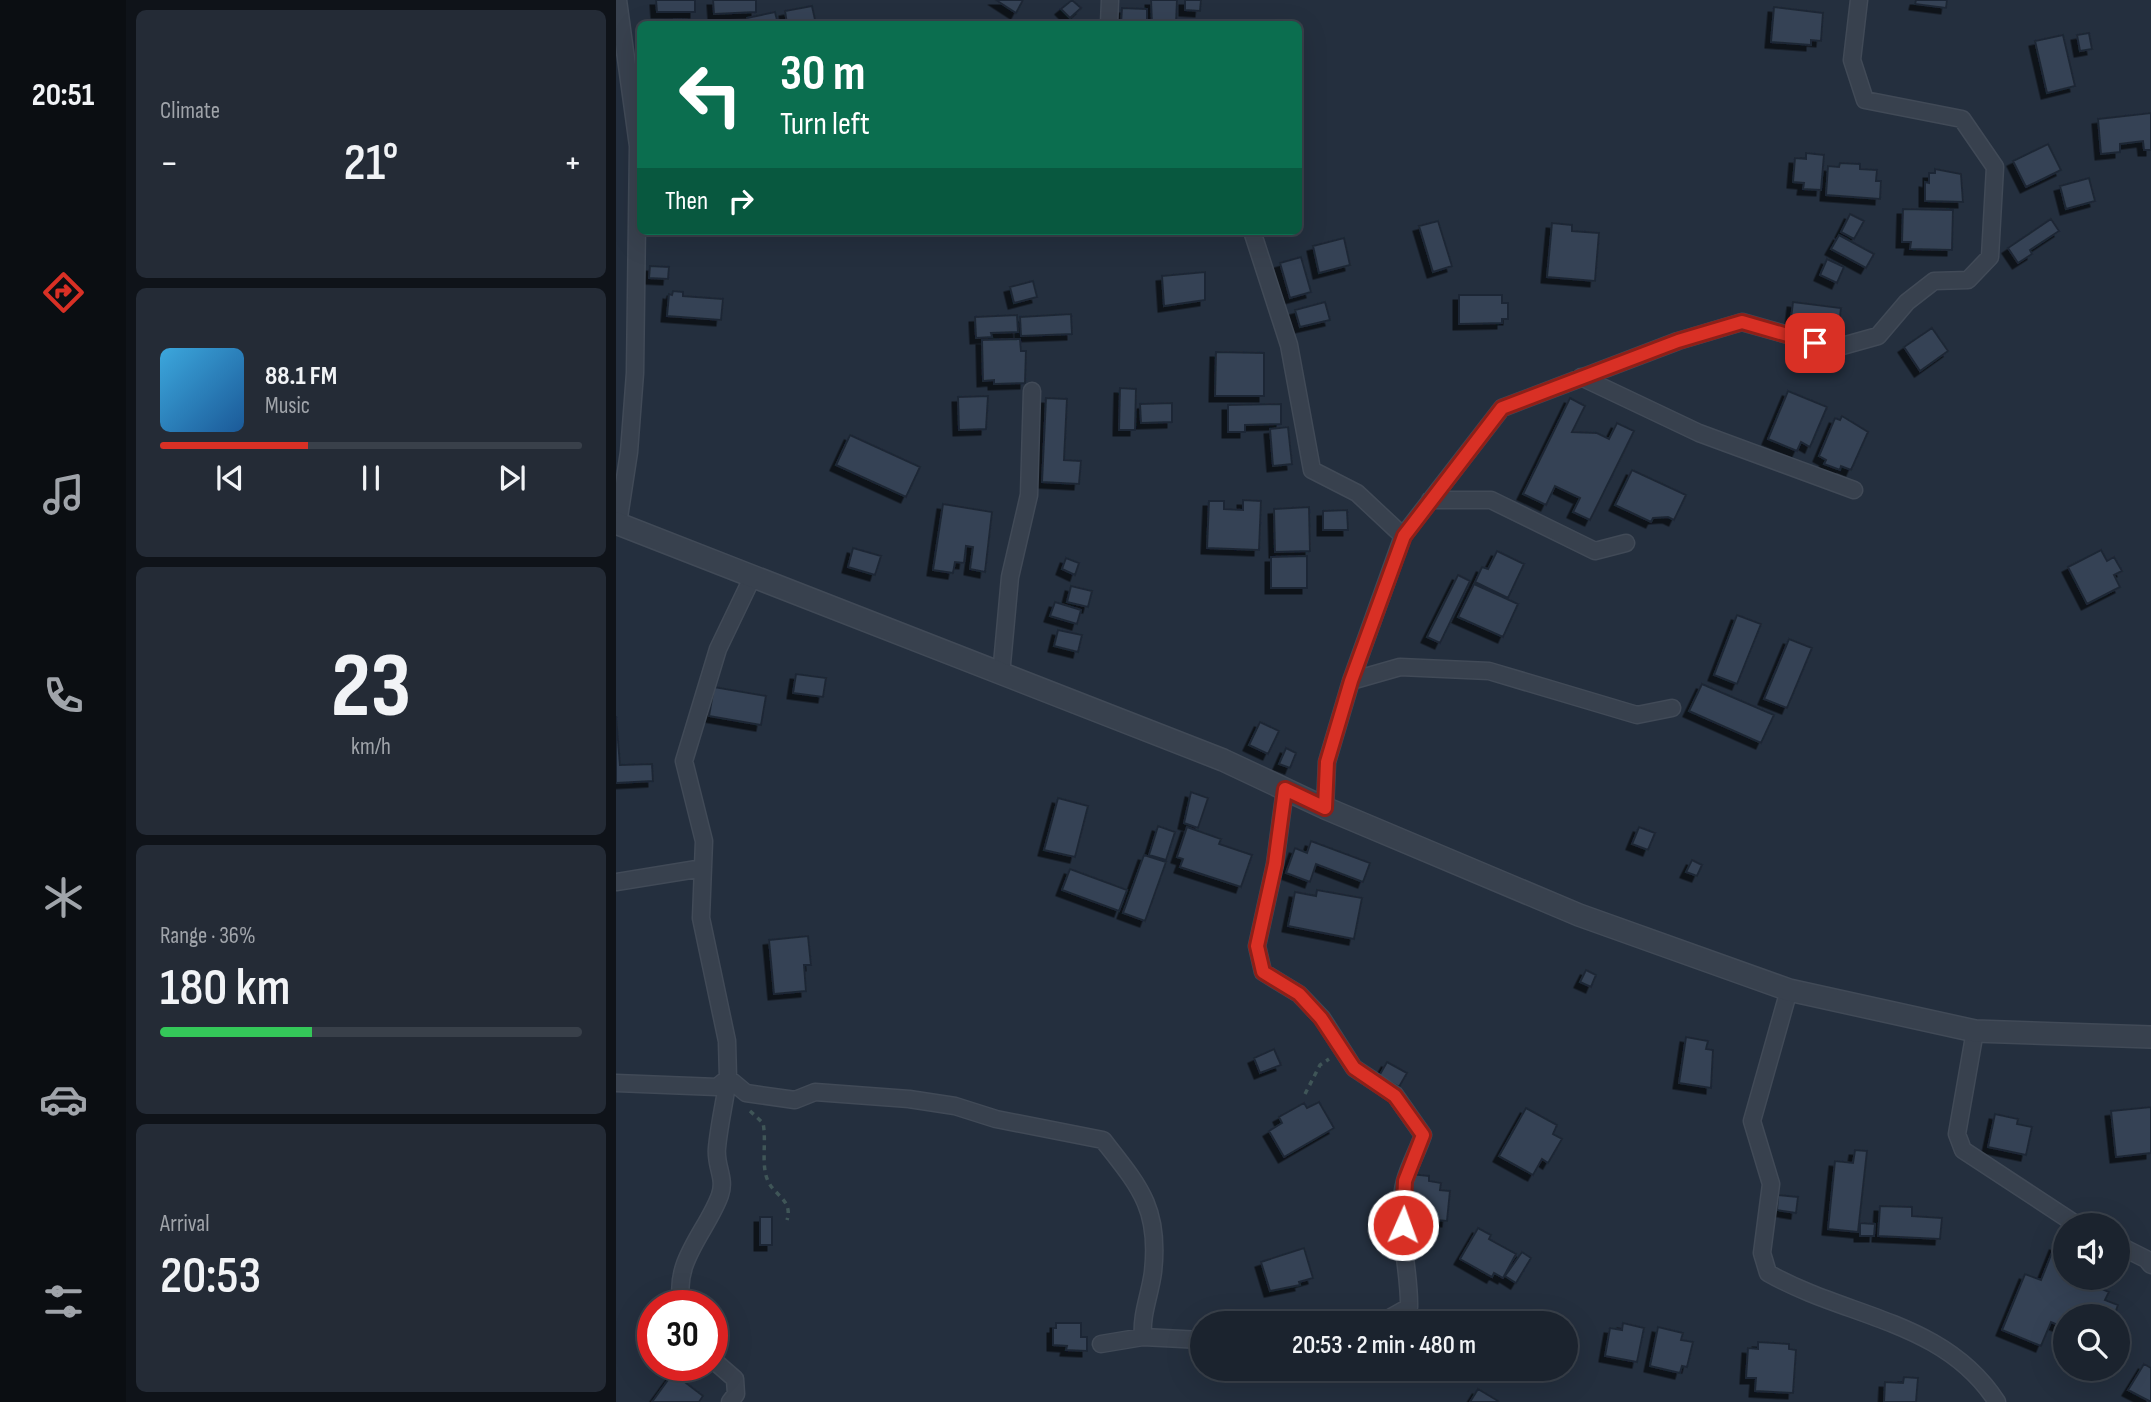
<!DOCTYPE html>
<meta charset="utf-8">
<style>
:root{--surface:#1b232e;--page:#242b36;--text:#f1f3f6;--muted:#a0a4aa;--line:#39404a;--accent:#d93025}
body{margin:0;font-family:"Sofia Sans Condensed",sans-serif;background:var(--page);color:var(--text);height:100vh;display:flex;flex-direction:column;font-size:26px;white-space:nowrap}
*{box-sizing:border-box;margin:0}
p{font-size:23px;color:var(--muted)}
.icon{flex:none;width:38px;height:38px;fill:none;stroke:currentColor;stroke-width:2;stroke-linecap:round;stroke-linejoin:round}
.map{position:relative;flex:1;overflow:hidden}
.sheet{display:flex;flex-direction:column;gap:10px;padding:10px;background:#0f1319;width:490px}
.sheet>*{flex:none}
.guide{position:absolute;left:21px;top:21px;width:665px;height:214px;border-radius:10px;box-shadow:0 7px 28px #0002,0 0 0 2px var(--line);background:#0b6e4f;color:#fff;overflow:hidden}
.tools{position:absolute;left:1437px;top:1213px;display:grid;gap:14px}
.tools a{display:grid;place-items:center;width:77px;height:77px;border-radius:50%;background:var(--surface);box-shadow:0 7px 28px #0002,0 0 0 2px var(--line);font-size:35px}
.speed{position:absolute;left:21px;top:1290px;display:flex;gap:14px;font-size:35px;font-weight:700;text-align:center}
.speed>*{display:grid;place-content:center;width:91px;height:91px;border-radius:50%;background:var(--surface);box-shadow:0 7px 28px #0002,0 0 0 2px var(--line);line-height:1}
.speed .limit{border:10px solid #d22;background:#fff;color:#111}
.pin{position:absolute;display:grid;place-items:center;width:60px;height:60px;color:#fff;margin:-30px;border-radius:14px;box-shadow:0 4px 10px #0006}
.me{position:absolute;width:77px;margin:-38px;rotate:2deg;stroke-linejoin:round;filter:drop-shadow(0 0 5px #0008)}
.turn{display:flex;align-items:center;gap:24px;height:147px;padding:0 28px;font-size:32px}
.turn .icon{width:91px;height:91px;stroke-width:2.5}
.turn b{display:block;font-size:49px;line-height:60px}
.then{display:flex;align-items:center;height:66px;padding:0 28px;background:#0003;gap:14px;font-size:26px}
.big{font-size:52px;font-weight:600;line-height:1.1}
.sheet .card{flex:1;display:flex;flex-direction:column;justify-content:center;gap:10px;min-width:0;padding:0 24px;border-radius:10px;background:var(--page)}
.sheet .dial{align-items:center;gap:0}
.dial b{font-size:91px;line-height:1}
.song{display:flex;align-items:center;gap:21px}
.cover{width:84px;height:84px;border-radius:10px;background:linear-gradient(135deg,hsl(200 70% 55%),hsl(210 70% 35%))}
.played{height:7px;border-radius:4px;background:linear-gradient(90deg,var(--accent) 35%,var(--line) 35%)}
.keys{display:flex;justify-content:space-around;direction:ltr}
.heat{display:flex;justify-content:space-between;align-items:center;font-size:38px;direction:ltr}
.charge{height:10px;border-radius:5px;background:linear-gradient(90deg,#34c759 36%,var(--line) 0)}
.trip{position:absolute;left:574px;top:1311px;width:388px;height:70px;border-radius:35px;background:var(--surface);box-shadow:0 7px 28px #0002,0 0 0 2px var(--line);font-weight:600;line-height:70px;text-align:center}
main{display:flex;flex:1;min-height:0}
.tabs{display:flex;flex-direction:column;width:126px;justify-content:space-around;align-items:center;background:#0b0e12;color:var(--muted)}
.tabs .icon{width:49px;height:49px}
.tabs .active{color:var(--accent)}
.tabs b{font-size:32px;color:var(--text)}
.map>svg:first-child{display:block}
.building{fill:#364354;stroke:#1f2835;stroke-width:2;filter:url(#shadow)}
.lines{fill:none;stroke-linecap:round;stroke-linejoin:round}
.minor-casing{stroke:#414a57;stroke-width:19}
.tertiary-casing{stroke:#414a57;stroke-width:24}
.path{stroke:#3f5557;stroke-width:3.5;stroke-dasharray:5 5;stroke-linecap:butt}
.minor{stroke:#38414e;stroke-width:16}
.tertiary{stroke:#38414e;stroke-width:21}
.route-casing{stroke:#8d1f18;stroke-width:18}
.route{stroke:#d93025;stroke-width:12}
</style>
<main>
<nav class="tabs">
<b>20:51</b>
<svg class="icon active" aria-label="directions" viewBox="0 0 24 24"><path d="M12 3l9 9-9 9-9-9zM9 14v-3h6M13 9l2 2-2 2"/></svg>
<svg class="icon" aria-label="music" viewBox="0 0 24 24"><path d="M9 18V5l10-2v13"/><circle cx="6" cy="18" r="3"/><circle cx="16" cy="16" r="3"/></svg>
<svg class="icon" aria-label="phone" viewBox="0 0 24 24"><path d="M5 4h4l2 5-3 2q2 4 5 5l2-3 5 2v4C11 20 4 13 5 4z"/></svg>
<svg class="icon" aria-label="climate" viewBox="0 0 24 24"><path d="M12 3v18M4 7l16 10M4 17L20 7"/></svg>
<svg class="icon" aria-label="car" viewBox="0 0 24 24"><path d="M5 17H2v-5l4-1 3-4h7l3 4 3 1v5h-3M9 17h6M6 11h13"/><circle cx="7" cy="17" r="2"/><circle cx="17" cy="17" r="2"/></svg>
<svg class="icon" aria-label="filters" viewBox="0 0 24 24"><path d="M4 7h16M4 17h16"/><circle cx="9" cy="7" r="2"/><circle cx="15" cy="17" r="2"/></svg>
</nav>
<section class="sheet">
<div class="card"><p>Climate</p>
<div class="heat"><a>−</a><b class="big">21°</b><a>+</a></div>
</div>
<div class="card">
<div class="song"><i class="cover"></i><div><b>88.1 FM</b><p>Music</p></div></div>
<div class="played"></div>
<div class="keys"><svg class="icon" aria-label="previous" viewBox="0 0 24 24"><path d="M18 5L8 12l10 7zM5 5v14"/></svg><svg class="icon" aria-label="pause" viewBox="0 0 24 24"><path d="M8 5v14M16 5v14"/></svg><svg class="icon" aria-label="next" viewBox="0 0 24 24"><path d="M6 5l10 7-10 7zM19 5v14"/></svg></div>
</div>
<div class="card dial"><b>23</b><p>km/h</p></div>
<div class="card"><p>Range · 36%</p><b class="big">180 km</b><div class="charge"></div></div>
<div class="card"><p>Arrival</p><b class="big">20:53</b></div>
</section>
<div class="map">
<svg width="1535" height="1402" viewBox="0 0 1535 1402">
<defs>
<filter id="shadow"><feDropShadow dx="-5.5" dy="5.5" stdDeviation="0" flood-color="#0009"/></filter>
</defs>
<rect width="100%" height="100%" fill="#242f3e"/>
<path class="building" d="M 40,0 L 79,0 L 79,12 L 41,12 Z
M 97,0 L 140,0 L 140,12 L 98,14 Z
M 380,0 L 407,0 L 400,13 Z
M 456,0 L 465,8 L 454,18 L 445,9 Z
M 535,0 L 561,0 L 560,24 L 536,24 Z
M 569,0 L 585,0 L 584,11 L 569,10 Z
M 1300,0 L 1331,0 L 1330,8 L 1299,4 Z
M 196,6 L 200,24 L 171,24 L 169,11 Z
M 1158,7 L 1207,13 L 1205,41 L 1195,40 L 1195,45 L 1155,42 Z
M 506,8 L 531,9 L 531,24 L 505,24 Z
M 159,12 L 162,24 L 132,24 L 131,18 Z
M 58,19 L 87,21 L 86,24 L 57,24 Z
M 1473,33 L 1476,49 L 1464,51 L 1461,35 Z
M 1447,35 L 1459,86 L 1431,93 L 1419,41 Z
M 1535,113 L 1535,150 L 1528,150 L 1527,141 L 1504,144 L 1504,152 L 1485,154 L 1482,119 Z
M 1432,144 L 1445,170 L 1410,187 L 1397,161 Z
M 1190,153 L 1208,155 L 1205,190 L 1187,189 L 1188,183 L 1177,182 L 1179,158 L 1190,159 Z
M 1224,163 L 1244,164 L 1244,169 L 1261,170 L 1260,181 L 1265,181 L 1264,199 L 1210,195 L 1212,166 L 1223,167 Z
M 1319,169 L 1345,174 L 1347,202 L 1309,201 L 1309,182 L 1313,183 L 1313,173 L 1319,173 Z
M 1473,178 L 1479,201 L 1450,209 L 1444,186 Z
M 1287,209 L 1337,210 L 1336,250 L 1294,249 L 1295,242 L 1286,242 Z
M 1234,214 L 1248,221 L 1238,239 L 1225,232 Z
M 1435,219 L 1443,231 L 1414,250 L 1416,254 L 1402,263 L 1392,248 Z
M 822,221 L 836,266 L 817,272 L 803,226 Z
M 936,223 L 956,225 L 956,231 L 983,233 L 979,281 L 931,277 Z
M 1223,235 L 1258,254 L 1250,268 L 1215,249 Z
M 728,238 L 734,265 L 703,273 L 697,246 Z
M 685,257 L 695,292 L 674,298 L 664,263 Z
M 1211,259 L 1228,267 L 1221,283 L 1204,275 Z
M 34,266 L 53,267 L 52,279 L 33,278 Z
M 589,272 L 589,300 L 548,306 L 546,276 Z
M 417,281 L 421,297 L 398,303 L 394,287 Z
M 57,291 L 67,292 L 67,296 L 107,299 L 105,320 L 51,316 L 53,294 L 56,295 Z
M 843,295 L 886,295 L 886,303 L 892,303 L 892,319 L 886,319 L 886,323 L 843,324 Z
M 709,302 L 714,320 L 684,327 L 679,310 Z
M 1177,302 L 1225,308 L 1222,333 L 1174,328 Z
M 455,314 L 456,334 L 405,336 L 404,317 Z
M 401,315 L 402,332 L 375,333 L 376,337 L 360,338 L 359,317 Z
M 1316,328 L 1332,351 L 1304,371 L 1288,347 Z
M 404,339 L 405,351 L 410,351 L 409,383 L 378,384 L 378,380 L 367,381 L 366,340 Z
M 600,352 L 648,353 L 648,396 L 599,396 Z
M 504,388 L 520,389 L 519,430 L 503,430 Z
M 1172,391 L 1211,407 L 1194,447 L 1185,442 L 1181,451 L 1152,439 Z
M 372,396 L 370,429 L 343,430 L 342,397 Z
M 430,398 L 451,399 L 448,460 L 465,461 L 463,484 L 426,482 Z
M 954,398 L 969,406 L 956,432 L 981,433 L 993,439 L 1001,423 L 1018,431 L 974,520 L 957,512 L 964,498 L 939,486 L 930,505 L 907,494 Z
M 556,403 L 556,422 L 525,423 L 524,404 Z
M 665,404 L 665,424 L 629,425 L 629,432 L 612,432 L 612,405 Z
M 1226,416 L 1252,432 L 1235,470 L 1225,466 L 1224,470 L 1208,464 L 1210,460 L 1203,456 L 1219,418 L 1224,420 Z
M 672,427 L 676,464 L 657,466 L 654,429 Z
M 234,435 L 304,467 L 290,497 L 220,465 Z
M 1016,470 L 1070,495 L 1058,520 L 1052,517 L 1037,518 L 1035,522 L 999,505 Z
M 627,500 L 645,501 L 643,550 L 591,548 L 593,501 L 608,501 L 608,509 L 627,510 Z
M 327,504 L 376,512 L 369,572 L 354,569 L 357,547 L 350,546 L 348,563 L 339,562 L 337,573 L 317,570 Z
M 693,507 L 694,551 L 659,552 L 658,509 Z
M 731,510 L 732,530 L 707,530 L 707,511 Z
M 237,548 L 265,556 L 259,575 L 232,567 Z
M 1485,550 L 1491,561 L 1498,557 L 1506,571 L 1498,575 L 1504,587 L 1471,604 L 1452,567 Z
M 881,551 L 908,564 L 892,598 L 859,582 L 866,567 L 872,569 Z
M 691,556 L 691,588 L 655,588 L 655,557 Z
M 450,558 L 463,563 L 459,575 L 446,569 Z
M 842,575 L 854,581 L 824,643 L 811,637 Z
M 858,584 L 902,604 L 887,637 L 842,617 Z
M 455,586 L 476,591 L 472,607 L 451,602 Z
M 439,602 L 465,610 L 461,624 L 434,616 Z
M 1121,615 L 1145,624 L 1121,684 L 1098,675 Z
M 442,630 L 466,635 L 462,652 L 438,646 Z
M 1173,639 L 1196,648 L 1171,708 L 1148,699 Z
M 180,674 L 210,678 L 207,697 L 177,693 Z
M 1086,684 L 1158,715 L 1145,743 L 1073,711 Z
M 98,687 L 150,696 L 145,725 L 93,716 Z
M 0,716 L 4,765 L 36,764 L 37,781 L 0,783 Z
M 644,722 L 663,731 L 652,754 L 633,745 Z
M 670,748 L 680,753 L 674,768 L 663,764 Z
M 575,792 L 592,798 L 582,828 L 568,823 Z
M 442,798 L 472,806 L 459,857 L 428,850 Z
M 542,826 L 559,832 L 550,860 L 533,855 Z
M 571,827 L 605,839 L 603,844 L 636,855 L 625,887 L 564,867 L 567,859 L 561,857 Z
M 1023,827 L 1039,833 L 1032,850 L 1016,844 Z
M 695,841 L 754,863 L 747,882 L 700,864 L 694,882 L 670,873 L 679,848 L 691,853 Z
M 528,855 L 550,862 L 529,921 L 507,913 Z
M 1076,860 L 1086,865 L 1081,876 L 1070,872 Z
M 454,869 L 511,890 L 503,911 L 446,890 Z
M 701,890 L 746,898 L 738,939 L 672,926 L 679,892 L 700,896 Z
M 192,936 L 195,965 L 188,965 L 190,991 L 158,994 L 153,940 Z
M 970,970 L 980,975 L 975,987 L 964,982 Z
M 1070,1037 L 1092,1041 L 1090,1049 L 1097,1050 L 1095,1088 L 1063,1083 Z
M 658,1049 L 665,1065 L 644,1073 L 638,1058 Z
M 771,1062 L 791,1073 L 783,1087 L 763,1076 Z
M 703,1102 L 718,1128 L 668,1157 L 653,1131 L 666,1123 L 663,1117 L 688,1103 L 691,1108 Z
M 1535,1107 L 1535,1153 L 1500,1157 L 1495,1111 Z
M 910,1108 L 941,1125 L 937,1134 L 946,1139 L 932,1163 L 926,1159 L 917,1175 L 883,1156 Z
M 1379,1114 L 1402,1119 L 1401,1124 L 1416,1127 L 1410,1155 L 1372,1147 Z
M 1239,1150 L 1251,1151 L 1242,1232 L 1212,1229 L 1219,1161 L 1237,1163 Z
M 794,1174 L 813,1176 L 813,1181 L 825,1183 L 824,1190 L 834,1191 L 831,1221 L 789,1217 Z
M 1162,1195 L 1182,1197 L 1180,1213 L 1161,1210 Z
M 1264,1206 L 1296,1207 L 1296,1216 L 1326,1218 L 1324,1239 L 1262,1236 Z
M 144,1217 L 156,1217 L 156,1245 L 144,1245 Z
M 1244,1223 L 1259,1224 L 1258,1236 L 1244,1236 Z
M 862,1228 L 875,1235 L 873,1239 L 900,1254 L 887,1278 L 878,1273 L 876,1277 L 844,1259 Z
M 1439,1245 L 1449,1249 L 1449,1278 L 1481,1278 L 1477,1285 L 1493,1292 L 1489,1300 L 1502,1305 L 1498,1316 L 1449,1316 L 1449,1328 L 1435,1322 L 1425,1346 L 1386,1330 L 1409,1274 L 1425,1280 Z
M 688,1248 L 697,1278 L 683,1282 L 684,1285 L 654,1291 L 645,1262 Z
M 906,1252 L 915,1258 L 900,1283 L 889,1276 Z
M 440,1323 L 465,1323 L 465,1337 L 471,1337 L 471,1351 L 450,1350 L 451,1346 L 437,1345 L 437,1328 L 440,1328 Z
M 1007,1323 L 1028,1328 L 1021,1362 L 989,1356 L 994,1328 L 1006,1330 Z
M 1042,1327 L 1067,1333 L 1065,1340 L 1077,1342 L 1071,1367 L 1066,1366 L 1064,1373 L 1034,1366 Z
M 1142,1342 L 1173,1344 L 1173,1349 L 1180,1350 L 1177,1393 L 1139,1391 L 1140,1378 L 1130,1378 L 1132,1348 L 1142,1349 Z
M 1528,1364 L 1535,1368 L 1535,1402 L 1512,1390 Z
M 57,1373 L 87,1396 L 83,1402 L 36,1402 Z
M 1288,1377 L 1302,1378 L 1300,1402 L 1268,1402 L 1269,1382 L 1287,1383 Z
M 862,1389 L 882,1401 L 881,1402 L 854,1402 Z"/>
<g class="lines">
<g class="minor-casing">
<path id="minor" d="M 2,0 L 22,146 L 19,373 L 13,452 L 2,524
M 493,24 L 494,0
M 636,231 L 673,345 L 696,470 L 741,493 L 787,536
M 965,377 L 1083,433 L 1238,490
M 814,500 L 875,500 L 979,551 L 1010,543
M 385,675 L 394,577 L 413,495 L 416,391
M 735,681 L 784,667 L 873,671 L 1021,715 L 1056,708
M 669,789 L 659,864 L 641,946 L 647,972 L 683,994 L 706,1018 L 738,1068 L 779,1095 L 807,1135 C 802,1150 793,1166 789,1181 C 778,1221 794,1267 793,1307 L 770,1320 L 738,1323
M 709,808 L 711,762 L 735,681 L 787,536 L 886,408 L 1062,341 L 1126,322 L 1219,348 L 1262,336 L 1291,302 L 1318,281 L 1352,280 L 1374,257 L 1379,167 L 1346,119 L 1249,100 L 1236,60 L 1243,0
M 0,882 L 87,868
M 1173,990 L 1136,1121 L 1155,1184 L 1146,1253 L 1152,1273 C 1231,1318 1328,1320 1381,1402
M 1359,1031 L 1341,1134 L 1347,1150 L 1461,1225
M 0,1083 L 101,1087 L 112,1078 L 111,1041 L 85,918 L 88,841 L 68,761 L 102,649 L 136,578
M 1502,1245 L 1530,1259 L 1535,1265
M 67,1306 C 54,1264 92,1230 104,1195 C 110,1178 99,1166 101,1148 C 103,1125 109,1101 112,1078 L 130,1093 L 179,1100 L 199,1092 L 293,1099 L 339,1106 L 380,1119 L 487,1140 C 524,1187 544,1209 537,1272 C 534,1295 525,1314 527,1337
M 485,1344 L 527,1337 L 586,1340
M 96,1359 L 119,1379 L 120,1394 L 114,1402"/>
</g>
<g class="tertiary-casing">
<path id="tertiary" d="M 0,523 L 607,760 L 709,808 L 963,915 L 1173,990 L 1359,1031 L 1535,1037"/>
</g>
<path class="path" d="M 689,1094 L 704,1065 L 713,1059
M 134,1111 L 147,1123 C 151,1142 144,1167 153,1183 C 160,1196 177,1201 171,1220"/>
<use href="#minor" class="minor"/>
<use href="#tertiary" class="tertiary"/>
</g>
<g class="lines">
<g class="route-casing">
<path id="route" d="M 787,1225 L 789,1181 L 807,1135 L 779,1096 L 738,1068 L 705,1018 L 683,994 L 647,972 L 641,946 L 659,864 L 669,789 L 709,808 L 711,762 L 735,681 L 788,536 L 886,408 L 1062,341 L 1126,322 L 1199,343"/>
</g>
<use href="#route" class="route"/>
</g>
</svg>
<div class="tools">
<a><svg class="icon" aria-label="sound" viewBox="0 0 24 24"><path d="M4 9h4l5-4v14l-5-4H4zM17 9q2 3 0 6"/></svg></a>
<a><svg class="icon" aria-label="search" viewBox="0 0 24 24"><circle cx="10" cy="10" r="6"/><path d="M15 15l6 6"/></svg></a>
</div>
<div class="speed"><div class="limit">30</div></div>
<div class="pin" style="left:1199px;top:343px;background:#d93025"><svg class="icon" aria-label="arrive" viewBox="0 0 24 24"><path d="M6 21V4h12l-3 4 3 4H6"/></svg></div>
<svg class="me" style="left:787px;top:1225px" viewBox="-20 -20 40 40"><circle r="17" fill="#d93025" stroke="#fff" stroke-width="3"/><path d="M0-11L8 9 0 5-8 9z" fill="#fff"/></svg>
<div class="trip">20:53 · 2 min · 480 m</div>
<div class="guide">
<div class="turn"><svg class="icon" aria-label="left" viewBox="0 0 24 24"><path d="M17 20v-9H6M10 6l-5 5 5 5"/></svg><div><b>30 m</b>Turn left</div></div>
<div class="then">Then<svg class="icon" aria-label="right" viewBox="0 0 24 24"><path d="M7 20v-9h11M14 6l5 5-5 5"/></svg></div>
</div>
</div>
</main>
